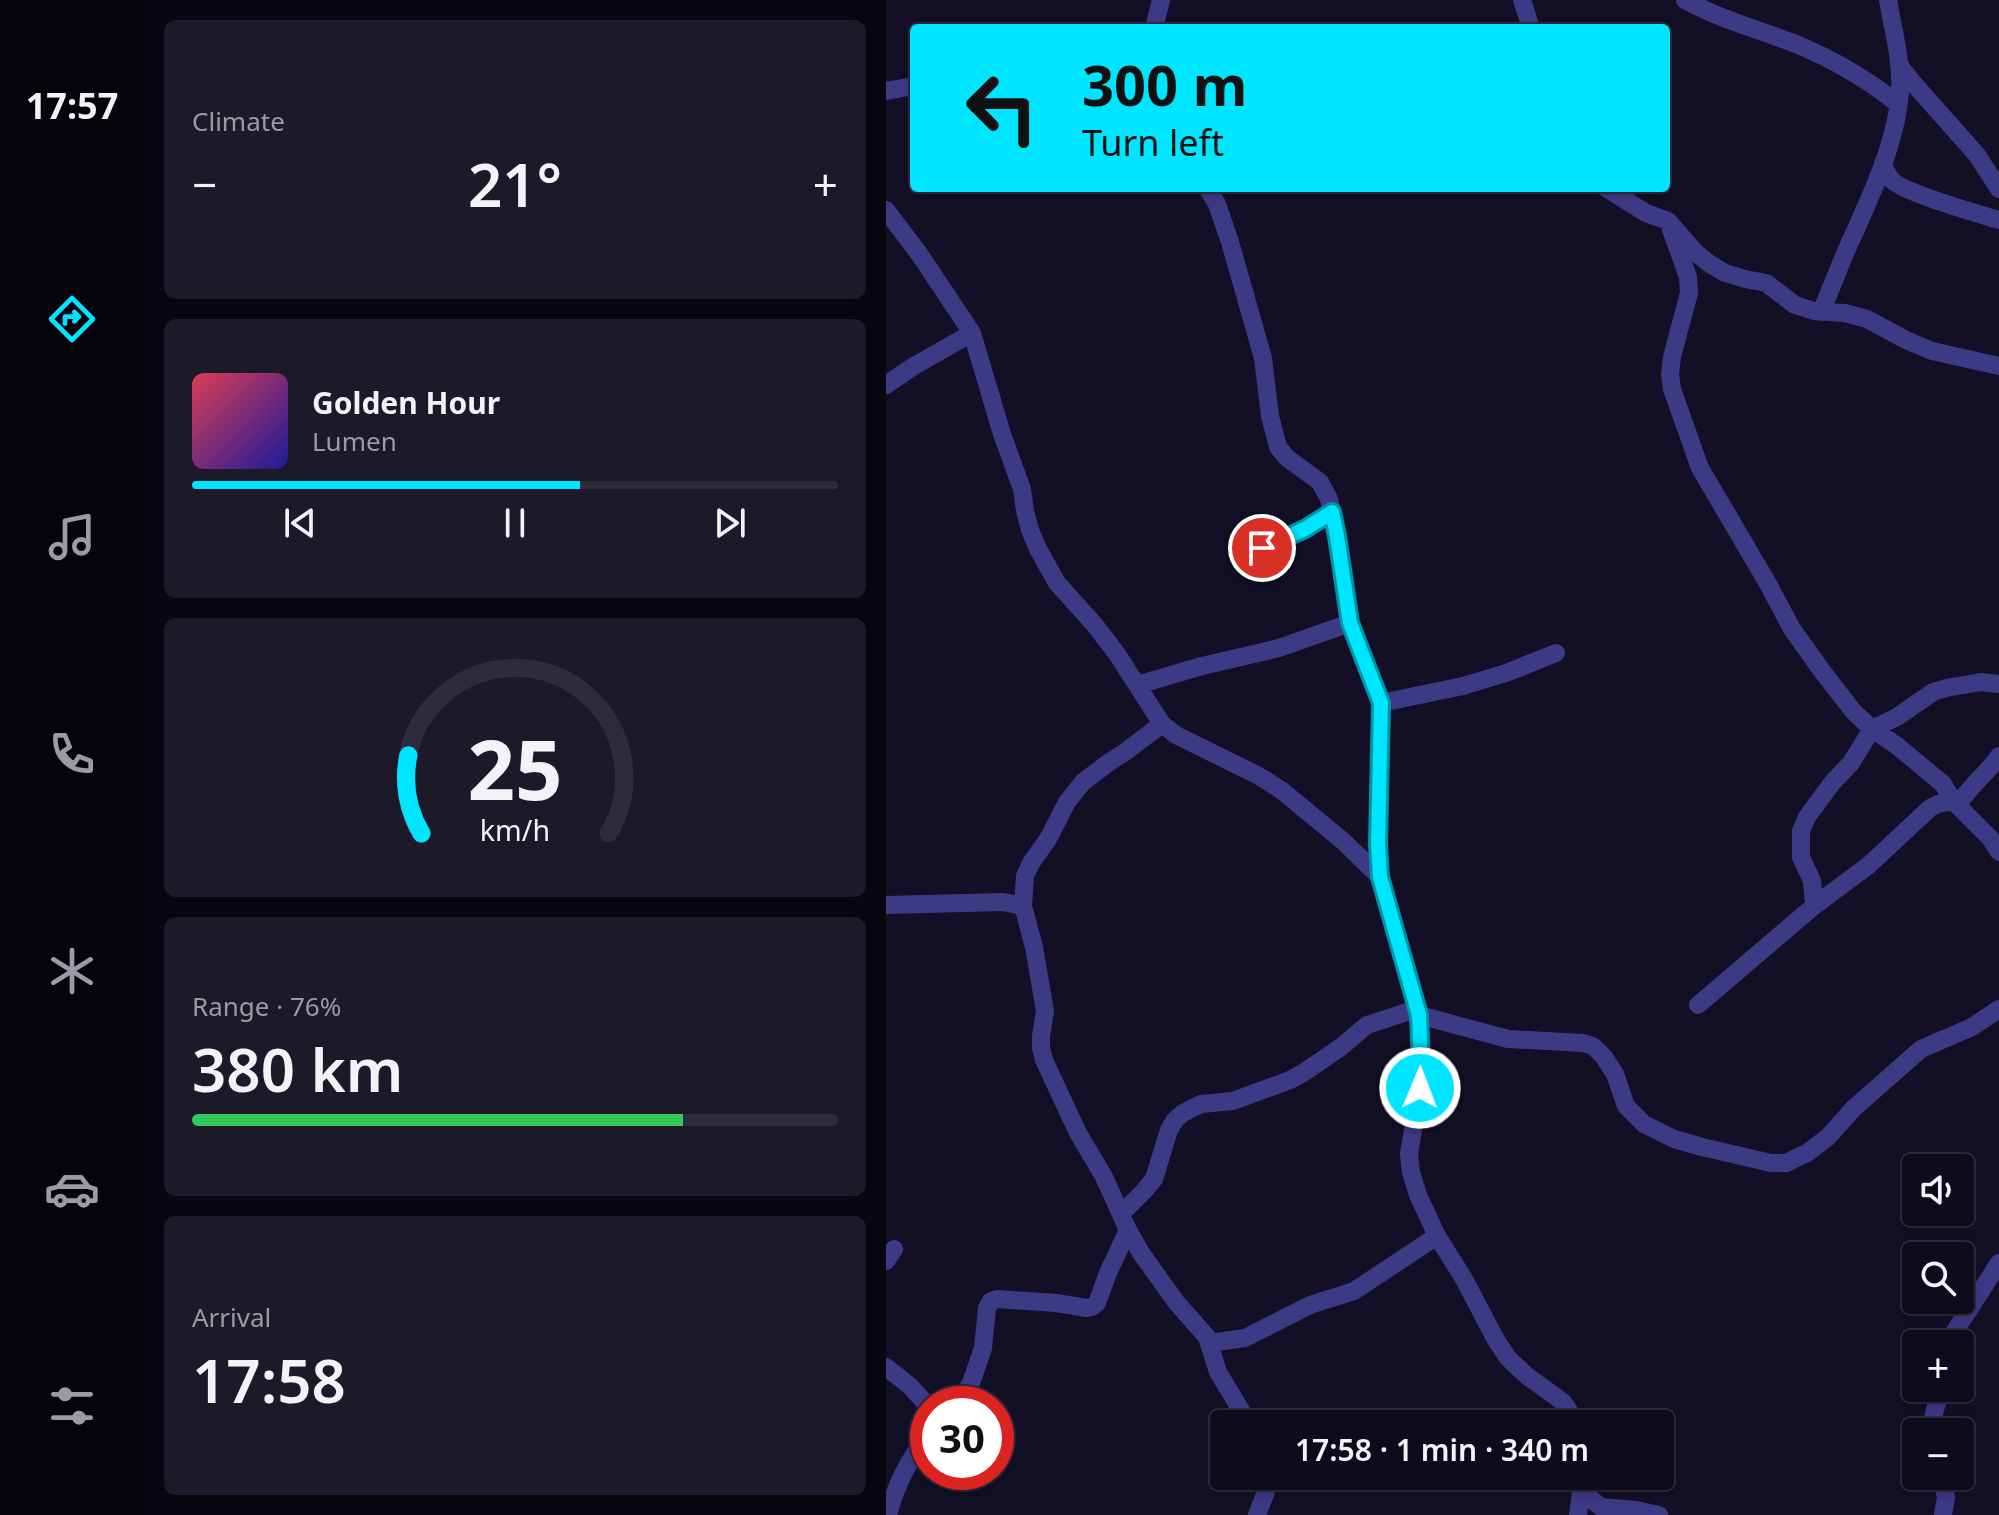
<!DOCTYPE html>
<meta charset="utf-8">
<style>
:root{--surface:#0e0b1c;--page:#1c1929;--text:#f1f3f6;--muted:#9b9ba3;--line:#2e2b3b;--accent:#00e5ff}
body{margin:0;font-family:"Noto Sans",sans-serif;background:var(--page);color:var(--text);height:100vh;display:flex;flex-direction:column;font-size:30px;white-space:nowrap}
*{box-sizing:border-box;margin:0}
p{font-size:26px;color:var(--muted)}
.icon{flex:none;width:44px;height:44px;fill:none;stroke:currentColor;stroke-width:2;stroke-linecap:round;stroke-linejoin:round}
.map{position:relative;flex:1;overflow:hidden}
.drawer{display:flex;flex-direction:column;gap:20px;padding:20px;background:#08060f;width:742px}
.drawer>*{flex:none}
.hud{position:absolute;left:24px;top:24px;width:760px;height:168px;border-radius:8px;box-shadow:0 4px 12px #0003,0 0 0 2px var(--line);background:#00e5ff;color:#111;overflow:hidden}
.controls{position:absolute;left:1016px;top:1154px;display:grid;gap:16px}
.controls a{display:grid;place-items:center;width:72px;height:72px;border-radius:8px;background:var(--surface);box-shadow:0 4px 12px #0003,0 0 0 2px var(--line);font-size:40px}
.speed{position:absolute;left:24px;top:1386px;display:flex;gap:16px;font-size:40px;font-weight:700;text-align:center}
.speed>*{display:grid;place-content:center;width:104px;height:104px;border-radius:50%;background:var(--surface);box-shadow:0 4px 12px #0003,0 0 0 2px var(--line);line-height:1}
.speed .limit{border:12px solid #d22;background:#fff;color:#111}
.pin{position:absolute;display:grid;place-items:center;width:68px;height:68px;color:#fff;margin:-34px;border:4px solid #fff;border-radius:50%;box-shadow:0 2px 8px #0007}
.me{position:absolute;width:88px;margin:-44px;rotate:1deg;stroke-linejoin:round;filter:drop-shadow(0 0 6px #0008)}
.turn{display:flex;align-items:center;gap:28px;height:168px;padding:0 40px;font-size:36px}
.turn .icon{width:104px;height:104px;stroke-width:2.5}
.turn b{display:block;font-size:56px;line-height:68px}
.big{font-size:60px;font-weight:600;line-height:1.1}
.drawer .widget{flex:1;display:flex;flex-direction:column;justify-content:center;gap:12px;min-width:0;padding:0 28px;border-radius:12px;background:var(--page)}
.drawer .dial{align-items:center;gap:0}
.dial svg{height:208px;overflow:visible;fill:none;stroke:var(--line);stroke-width:7;stroke-linecap:round;text-anchor:middle}
.dial text{fill:var(--text);stroke:none}
.song{display:flex;align-items:center;gap:24px}
.cover{width:96px;height:96px;border-radius:12px;background:linear-gradient(135deg,hsl(350 70% 55%),hsl(240 70% 35%))}
.played{height:8px;border-radius:4px;background:linear-gradient(90deg,var(--accent) 60%,var(--line) 60%)}
.keys{display:flex;justify-content:space-around;direction:ltr}
.heat{display:flex;justify-content:space-between;align-items:center;font-size:44px;direction:ltr}
.charge{height:12px;border-radius:6px;background:linear-gradient(90deg,#34c759 76%,var(--line) 0)}
.trip{position:absolute;left:324px;top:1410px;width:464px;height:80px;border-radius:8px;background:var(--surface);box-shadow:0 4px 12px #0003,0 0 0 2px var(--line);font-weight:600;line-height:80px;text-align:center}
main{display:flex;flex:1;min-height:0}
.tabs{display:flex;flex-direction:column;width:144px;justify-content:space-around;align-items:center;background:#06040b;color:var(--muted)}
.tabs .icon{width:56px;height:56px}
.tabs .selected{color:var(--accent)}
.tabs b{font-size:36px;color:var(--text)}
.map>svg:first-child{display:block}
.lines{fill:none;stroke-linecap:round;stroke-linejoin:round}
.minor{stroke:#3d3a85;stroke-width:18}
.route-casing{stroke:#0095a6;stroke-width:20}
.route{stroke:#00e5ff;stroke-width:14}
</style>
<main>
<nav class="tabs">
<b>17:57</b>
<svg class="icon selected" aria-label="directions" viewBox="0 0 24 24"><path d="M12 3l9 9-9 9-9-9zM9 14v-3h6M13 9l2 2-2 2"/></svg>
<svg class="icon" aria-label="music" viewBox="0 0 24 24"><path d="M9 18V5l10-2v13"/><circle cx="6" cy="18" r="3"/><circle cx="16" cy="16" r="3"/></svg>
<svg class="icon" aria-label="phone" viewBox="0 0 24 24"><path d="M5 4h4l2 5-3 2q2 4 5 5l2-3 5 2v4C11 20 4 13 5 4z"/></svg>
<svg class="icon" aria-label="climate" viewBox="0 0 24 24"><path d="M12 3v18M4 7l16 10M4 17L20 7"/></svg>
<svg class="icon" aria-label="car" viewBox="0 0 24 24"><path d="M5 17H2v-5l4-1 3-4h7l3 4 3 1v5h-3M9 17h6M6 11h13"/><circle cx="7" cy="17" r="2"/><circle cx="17" cy="17" r="2"/></svg>
<svg class="icon" aria-label="filters" viewBox="0 0 24 24"><path d="M4 7h16M4 17h16"/><circle cx="9" cy="7" r="2"/><circle cx="15" cy="17" r="2"/></svg>
</nav>
<section class="drawer">
<div class="widget"><p>Climate</p>
<div class="heat"><a>−</a><b class="big">21°</b><a>+</a></div>
</div>
<div class="widget">
<div class="song"><i class="cover"></i><div><b>Golden Hour</b><p>Lumen</p></div></div>
<div class="played"></div>
<div class="keys"><svg class="icon" aria-label="previous" viewBox="0 0 24 24"><path d="M18 5L8 12l10 7zM5 5v14"/></svg><svg class="icon" aria-label="pause" viewBox="0 0 24 24"><path d="M8 5v14M16 5v14"/></svg><svg class="icon" aria-label="next" viewBox="0 0 24 24"><path d="M6 5l10 7-10 7zM19 5v14"/></svg></div>
</div>
<div class="widget dial"><svg viewBox="0 0 100 80">
<path d="M14 69A42 42 0 1 1 86 69"/>
<path d="M14 69A42 42 0 0 1 9 39" stroke="#00e5ff"/>
<text x="50" y="56" font-size="32" font-weight="700">25</text>
<text x="50" y="72" font-size="11">km/h</text>
</svg></div>
<div class="widget"><p>Range · 76%</p><b class="big">380 km</b><div class="charge"></div></div>
<div class="widget"><p>Arrival</p><b class="big">17:58</b></div>
</section>
<div class="map">
<svg width="1113" height="1515" viewBox="0 0 1113 1515">
<rect width="100%" height="100%" fill="#130f26"/>
<g class="lines">
<path class="minor" d="M 636,0 L 645,28
M 799,0 C 834,19 873,30 910,44 C 946,59 981,79 1012,104
M 268,28 L 275,0
M 1013,65 L 1028,84 L 1091,155 L 1113,189
M 0,91 L 28,86
M 997,163 C 999,169 1001,176 1006,180 C 1018,193 1093,214 1113,220
M 321,188 L 331,204 L 344,242 L 377,358 L 384,416 L 392,447 L 401,458 L 434,482 L 443,499 L 451,536 L 464,623 L 495,703 L 492,844 L 494,877 L 533,1015 L 535,1065 L 534,1088 L 523,1154 L 525,1172 L 532,1195 L 551,1236 L 578,1279 L 610,1340 L 622,1358 L 641,1376 L 677,1402 L 688,1419 L 689,1424
M 720,188 L 760,213 L 782,221 L 810,253 L 824,264 L 839,273 L 859,279 L 880,283 L 909,305 L 928,311 L 959,313 L 981,319 L 1020,340 L 1046,351 L 1113,366
M 0,210 L 34,255 L 86,333 L 116,434 L 136,489 L 139,511 L 144,530 L 152,549 L 171,583 L 208,624 L 231,654 L 276,724 L 290,735 L 373,776 L 395,790 L 457,841 L 494,877
M 782,221 L 802,277 L 803,293 L 786,357 L 784,374 L 786,389 L 814,468 L 881,582 L 906,629 L 936,671 L 967,711 L 986,729 L 1010,745 L 1057,784 L 1067,801 L 1104,838 L 1113,852
M 935,312 C 944,291 952,270 961,249 C 983,200 1010,145 1014,92 C 1016,61 1007,30 1002,0
M 0,385 L 28,366 L 86,333
M 361,553 L 419,529 L 446,512
M 251,685 L 316,666 L 393,648 L 464,623
M 495,703 L 577,686 L 620,673 L 670,653
M 276,724 L 239,752 L 222,763 L 197,782 L 181,802 L 162,839 L 145,863 L 139,876 L 137,906 L 148,947 L 159,1011 L 155,1036 L 155,1048 L 158,1060 L 192,1133 L 218,1177 L 242,1230 L 255,1253 L 290,1302 L 321,1337 L 332,1372 L 363,1424
M 1072,805 C 1084,785 1101,774 1113,756
M 0,905 L 117,902 L 137,906
M 928,906 L 926,881 L 915,857 L 915,831 L 921,817 L 946,783 L 965,763 L 986,729 L 1011,717 L 1047,692 L 1060,688 L 1095,682 L 1113,684
M 812,1005 L 928,906 L 983,865 L 1044,808 L 1052,804 L 1067,801
M 533,1015 L 622,1039 L 697,1043 L 707,1046 L 718,1057 L 729,1074 L 740,1106 L 758,1124 L 788,1139 L 816,1147 L 885,1163 L 900,1163 L 921,1153 L 942,1137 L 968,1108 L 1035,1049 L 1086,1027 L 1113,1009
M 236,1213 L 258,1191 L 268,1179 L 283,1130 L 289,1120 L 297,1113 L 315,1104 L 347,1101 L 404,1080 L 417,1073 L 455,1047 L 481,1025 L 530,1009
M 0,1261 L 8,1249
M 324,1343 L 359,1338 L 424,1305 L 468,1291 L 551,1236
M 1065,1344 L 1069,1331 L 1113,1263
M 0,1367 L 24,1386 L 42,1406
M 72,1404 L 85,1383 L 97,1348 L 101,1308 L 105,1301 L 111,1299 L 170,1303 L 201,1308 L 206,1307 L 211,1303 L 222,1273 L 242,1230
M 1043,1432 L 1055,1388
M 1055,1476 L 1060,1497 L 1057,1515
M 695,1491 L 715,1507 L 750,1510 L 773,1515
M 2,1515 C 10,1484 23,1460 42,1434
M 371,1515 L 386,1476
M 692,1515 L 695,1491 L 695,1476"/>
</g>
<g class="lines">
<g class="route-casing">
<path id="route" d="M 376,548 L 419,529 L 446,512 L 451,536 L 464,623 L 495,703 L 492,844 L 494,877 L 533,1015 L 535,1065 L 534,1088"/>
</g>
<use href="#route" class="route"/>
</g>
</svg>
<div class="controls">
<a><svg class="icon" aria-label="sound" viewBox="0 0 24 24"><path d="M4 9h4l5-4v14l-5-4H4zM17 9q2 3 0 6"/></svg></a>
<a><svg class="icon" aria-label="search" viewBox="0 0 24 24"><circle cx="10" cy="10" r="6"/><path d="M15 15l6 6"/></svg></a>
<a>+</a>
<a>−</a>
</div>
<div class="speed"><div class="limit">30</div></div>
<div class="pin" style="left:376px;top:548px;background:#d93025"><svg class="icon" aria-label="arrive" viewBox="0 0 24 24"><path d="M6 21V4h12l-3 4 3 4H6"/></svg></div>
<svg class="me" style="left:534px;top:1088px" viewBox="-20 -20 40 40"><circle r="17" fill="#00e5ff" stroke="#fff" stroke-width="3"/><path d="M0-11L8 9 0 5-8 9z" fill="#fff"/></svg>
<div class="trip">17:58 · 1 min · 340 m</div>
<div class="hud">
<div class="turn"><svg class="icon" aria-label="left" viewBox="0 0 24 24"><path d="M17 20v-9H6M10 6l-5 5 5 5"/></svg><div><b>300 m</b>Turn left</div></div>
</div>
</div>
</main>
